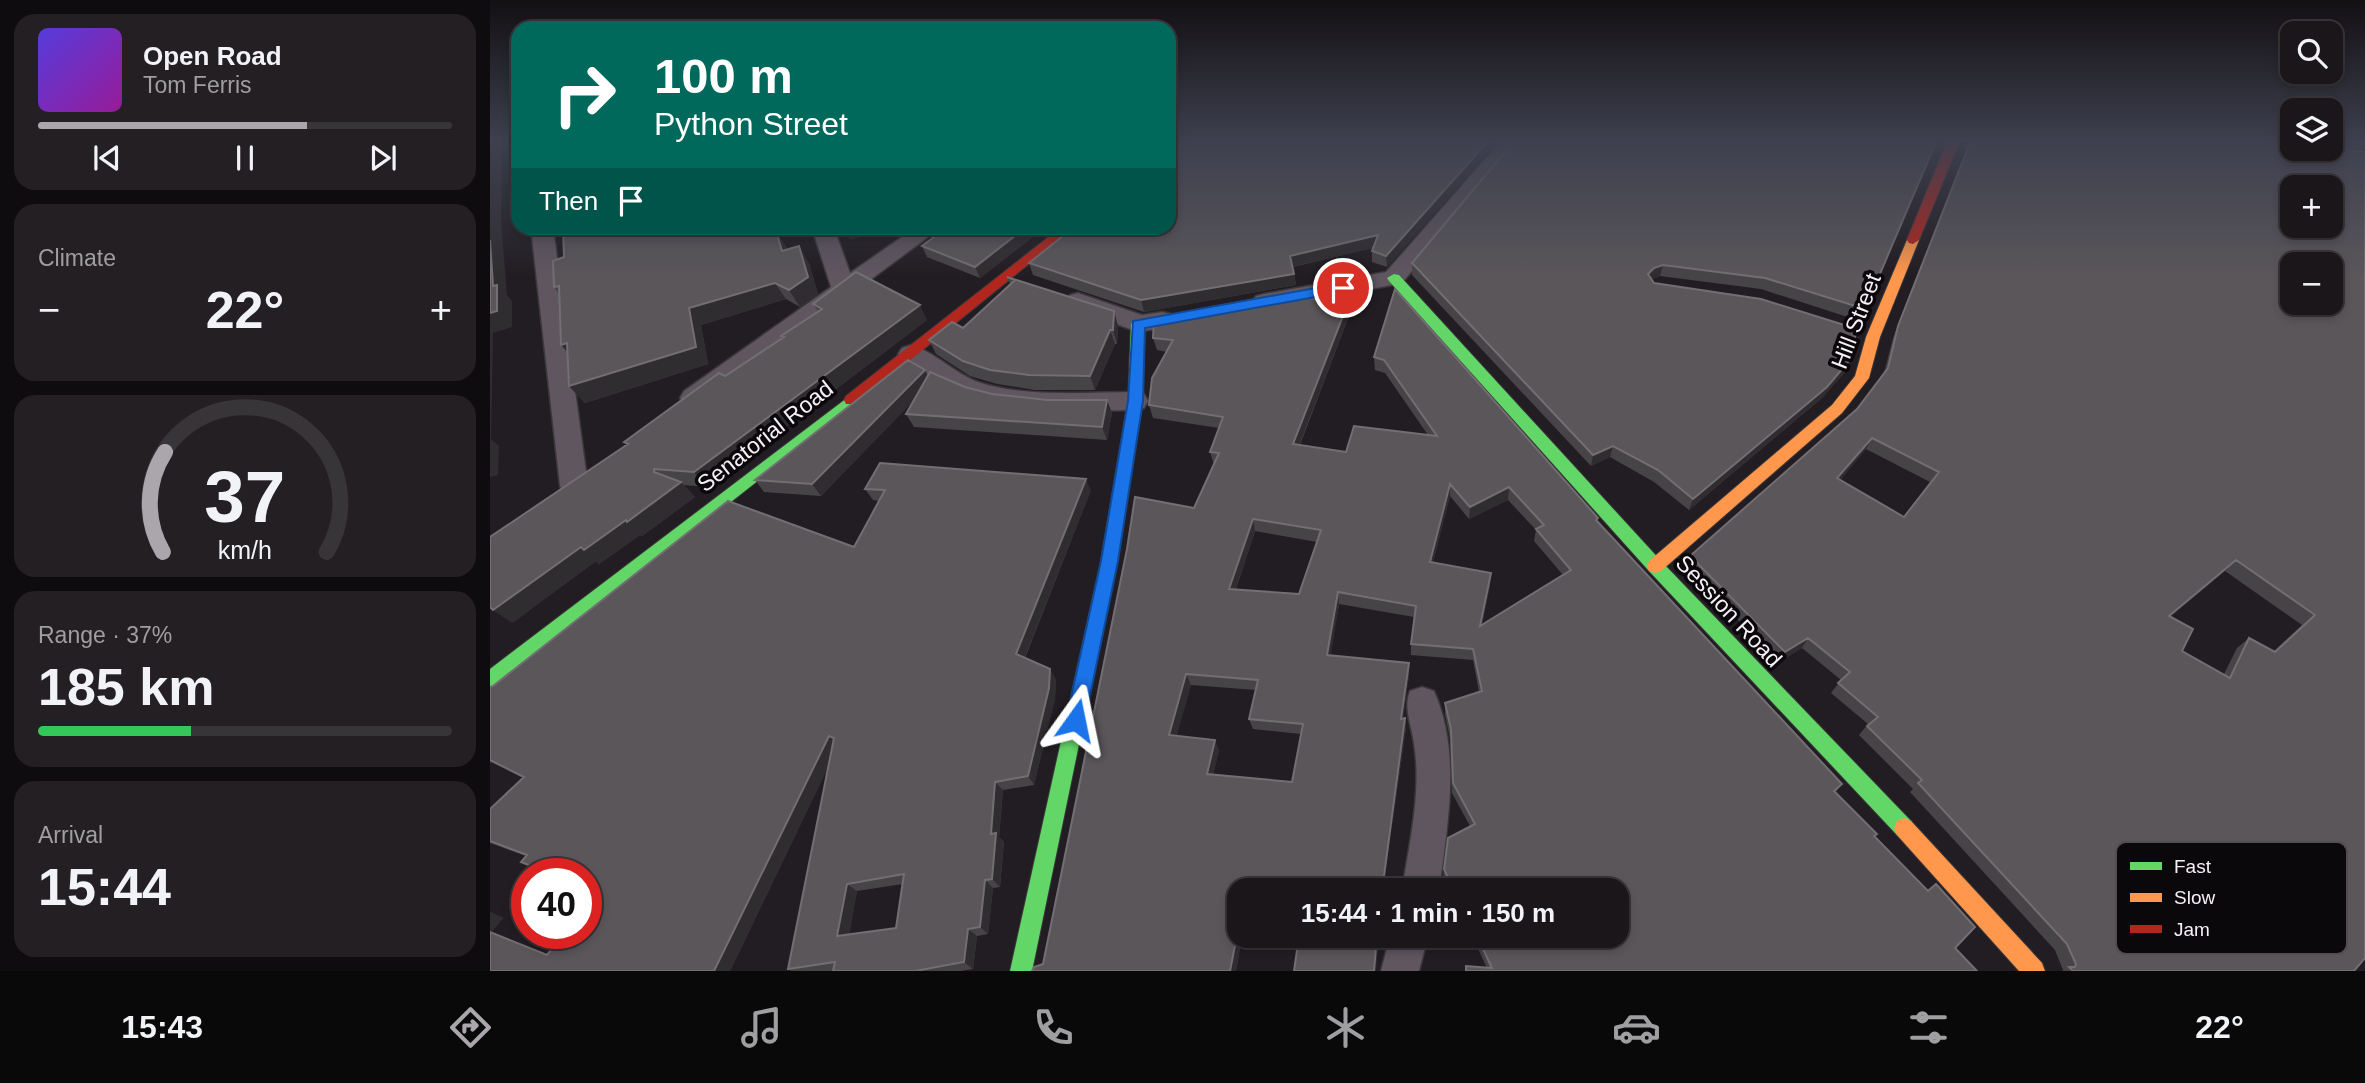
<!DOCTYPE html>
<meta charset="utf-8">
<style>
:root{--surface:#1a161a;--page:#231f23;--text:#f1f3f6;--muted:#9f9fa2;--line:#383539;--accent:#aba6ab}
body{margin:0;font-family:Helvetica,sans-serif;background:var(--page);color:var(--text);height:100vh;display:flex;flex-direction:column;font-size:26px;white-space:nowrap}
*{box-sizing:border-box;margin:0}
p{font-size:23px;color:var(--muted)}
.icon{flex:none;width:38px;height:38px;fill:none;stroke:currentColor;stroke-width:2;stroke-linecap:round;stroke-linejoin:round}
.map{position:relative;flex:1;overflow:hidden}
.panel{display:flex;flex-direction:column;gap:14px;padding:14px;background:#0e0c0e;width:490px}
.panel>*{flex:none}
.banner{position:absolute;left:21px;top:21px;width:665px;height:214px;border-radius:21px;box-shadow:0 4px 10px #0003,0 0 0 2px var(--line);background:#00695c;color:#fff;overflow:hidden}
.controls{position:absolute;left:1790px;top:21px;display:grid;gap:14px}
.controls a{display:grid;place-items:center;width:63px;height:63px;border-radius:14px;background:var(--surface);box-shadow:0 4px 10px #0003,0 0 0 2px var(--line);font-size:35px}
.speed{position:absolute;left:21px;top:858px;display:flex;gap:14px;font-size:35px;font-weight:700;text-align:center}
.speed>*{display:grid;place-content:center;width:91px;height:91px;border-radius:50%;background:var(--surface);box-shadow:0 4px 10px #0003,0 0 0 2px var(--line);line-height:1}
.speed .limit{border:10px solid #d22;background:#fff;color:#111}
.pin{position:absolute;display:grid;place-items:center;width:60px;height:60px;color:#fff;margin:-30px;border:4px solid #fff;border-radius:50%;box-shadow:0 2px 7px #0007}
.me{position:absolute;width:77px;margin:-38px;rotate:12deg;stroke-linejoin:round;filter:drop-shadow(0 0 5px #0008)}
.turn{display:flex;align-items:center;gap:24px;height:147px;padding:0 28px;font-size:32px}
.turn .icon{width:91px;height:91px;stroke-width:2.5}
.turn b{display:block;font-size:49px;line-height:60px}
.then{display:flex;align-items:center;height:66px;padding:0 28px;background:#0003;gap:14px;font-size:26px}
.big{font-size:52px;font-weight:600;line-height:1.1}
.panel .card{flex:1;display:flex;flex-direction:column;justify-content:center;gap:10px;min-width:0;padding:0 24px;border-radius:21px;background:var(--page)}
.panel .dial{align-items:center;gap:0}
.dial svg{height:182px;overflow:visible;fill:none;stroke:var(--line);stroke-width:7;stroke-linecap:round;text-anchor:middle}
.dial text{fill:var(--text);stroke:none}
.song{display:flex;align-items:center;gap:21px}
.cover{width:84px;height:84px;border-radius:10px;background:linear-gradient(135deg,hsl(250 70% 55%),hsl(300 70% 35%))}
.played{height:7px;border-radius:4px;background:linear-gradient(90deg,var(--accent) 65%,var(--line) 65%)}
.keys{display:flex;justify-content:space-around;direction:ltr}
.heat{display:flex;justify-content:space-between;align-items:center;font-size:38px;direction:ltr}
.charge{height:10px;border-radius:5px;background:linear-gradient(90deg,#34c759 37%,var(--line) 0)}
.trip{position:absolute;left:737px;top:878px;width:402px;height:70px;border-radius:21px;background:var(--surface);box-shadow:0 4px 10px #0003,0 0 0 2px var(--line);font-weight:600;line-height:70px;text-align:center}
.dock{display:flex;height:112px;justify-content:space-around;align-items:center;background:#0a090a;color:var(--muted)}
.dock .icon{width:49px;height:49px}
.dock .current{color:var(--accent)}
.dock b{font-size:32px;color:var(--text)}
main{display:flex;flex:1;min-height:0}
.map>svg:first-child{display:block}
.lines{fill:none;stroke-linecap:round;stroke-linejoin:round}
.street-casing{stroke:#3a373a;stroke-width:3}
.fast-casing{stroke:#3a373a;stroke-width:2}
.slow-casing{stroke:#3a373a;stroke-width:2}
.jam-casing{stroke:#3a373a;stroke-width:2}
.street{fill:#5f565f;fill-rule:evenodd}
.fast{fill:#63d668;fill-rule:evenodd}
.slow{fill:#ff974d;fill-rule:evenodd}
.jam{fill:#b3261e;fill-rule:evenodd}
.wall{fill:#474447;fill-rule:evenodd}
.shaded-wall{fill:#302d30}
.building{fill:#5a565a;stroke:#726e72;stroke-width:2;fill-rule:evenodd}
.route{fill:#1a73e8;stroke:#114b97;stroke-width:2}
.labels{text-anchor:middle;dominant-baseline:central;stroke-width:7;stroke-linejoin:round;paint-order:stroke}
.street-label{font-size:23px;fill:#f5f0f5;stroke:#0a080b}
.key{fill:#0a080b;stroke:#504e51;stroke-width:2}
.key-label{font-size:19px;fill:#f5f0f5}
</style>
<main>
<section class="panel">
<div class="card">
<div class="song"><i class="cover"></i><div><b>Open Road</b><p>Tom Ferris</p></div></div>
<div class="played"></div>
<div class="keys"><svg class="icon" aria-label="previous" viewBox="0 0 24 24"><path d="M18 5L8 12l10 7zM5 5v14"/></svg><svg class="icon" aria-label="pause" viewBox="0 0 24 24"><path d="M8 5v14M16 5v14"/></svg><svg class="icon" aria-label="next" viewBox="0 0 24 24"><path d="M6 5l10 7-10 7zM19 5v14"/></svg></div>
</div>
<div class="card"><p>Climate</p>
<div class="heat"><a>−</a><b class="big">22°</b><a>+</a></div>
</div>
<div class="card dial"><svg viewBox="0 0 100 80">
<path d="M14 69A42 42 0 1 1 86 69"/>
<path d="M14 69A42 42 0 0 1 15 25" stroke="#aba6ab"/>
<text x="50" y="56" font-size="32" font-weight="700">37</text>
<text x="50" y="72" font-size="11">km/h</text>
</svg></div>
<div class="card"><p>Range · 37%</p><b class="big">185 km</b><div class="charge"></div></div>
<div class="card"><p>Arrival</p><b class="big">15:44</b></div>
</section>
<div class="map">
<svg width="1875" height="971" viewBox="0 0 1875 971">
<rect width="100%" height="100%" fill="#221d22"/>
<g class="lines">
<g class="street-casing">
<path id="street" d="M 1012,140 L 1034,140 L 1012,162 L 912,283 L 774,310 L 766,308 L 762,302 L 766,296 L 774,294 L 896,272 Z
M 41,228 L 63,228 L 98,486 L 94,494 L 84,497 L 74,494 L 70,486 Z
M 322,228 L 344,228 L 360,273 L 425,228 L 450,228 L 212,405 L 203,407 L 194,405 L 190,398 L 194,391 L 341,287 Z
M 588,293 L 652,315 L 672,312 L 681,314 L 684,320 L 681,326 L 648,332 L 580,307 L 576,301 L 580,295 Z
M 421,345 C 445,352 464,373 488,382 C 536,398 594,392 645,392 L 654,394 L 658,401 L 654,408 L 645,410 C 573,411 496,417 433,375 C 424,369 414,363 408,354 L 412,348 Z
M 932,687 L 944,691 C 972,754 957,826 949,891 L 912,891 C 919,844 932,792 924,744 C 922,726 913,709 920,691 Z
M 900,936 L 938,936 L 929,971 L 891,971 Z"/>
</g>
<g class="fast-casing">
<path id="fast" d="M 904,274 L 909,275 L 1171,561 L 1421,821 L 1424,828 L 1421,835 L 1414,838 L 1407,835 L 1159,571 L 899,281 L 897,278 Z
M 648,319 L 655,324 L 652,401 L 627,561 L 542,971 L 520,971 L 611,561 L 638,401 L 641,324 Z
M 361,395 L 368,400 L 366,404 L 6,686 L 0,688 L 0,669 Z"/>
</g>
<g class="slow-casing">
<path id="slow" d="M 1423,236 L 1429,240 L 1390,337 L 1379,378 L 1352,413 L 1171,571 L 1165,573 L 1159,571 L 1157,566 L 1159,561 L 1342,405 L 1365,376 L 1376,337 L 1417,240 Z
M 1414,818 L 1421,821 L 1552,963 L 1555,971 L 1529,971 L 1407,835 L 1404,828 L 1407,821 Z"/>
</g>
<g class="jam-casing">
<path id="jam" d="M 1458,140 L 1470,140 L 1429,240 L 1423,244 L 1419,243 L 1417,240 Z
M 570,228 L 583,228 L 366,404 L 356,404 L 354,400 L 356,396 Z"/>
</g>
<use href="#street" class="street"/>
<use href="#fast" class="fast"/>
<use href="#slow" class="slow"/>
<use href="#jam" class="jam"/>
</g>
<path class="wall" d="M 680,140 L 1009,140 L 897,267 L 882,262 L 882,248 L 803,267 L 806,285 L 654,312 L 543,275 L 539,263 L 583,228 Z
M 1447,140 L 1370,321 L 1271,289 L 1170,276 L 1162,279 L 1164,283 L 1359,361 L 1354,373 L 1332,398 L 1199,510 L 1164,482 L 1120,457 L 1101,466 L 922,275 L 922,263 Z
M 1480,140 L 1875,140 L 1875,150 L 1842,142 L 1841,143 L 1842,144 L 1875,152 L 1875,960 L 1873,961 L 1864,971 L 1572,971 L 1573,970 L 1565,950 L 1420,792 L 1423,789 L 1369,735 L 1378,724 L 1341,693 L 1351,680 L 1312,648 L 1289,662 L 1196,567 L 1200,556 L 1367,409 L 1394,373 L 1403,338 ZM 1376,449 L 1440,482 L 1414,517 L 1350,480 ZM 1735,571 L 1812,625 L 1784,651 L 1759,638 L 1747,648 L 1734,674 L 1692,651 L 1680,617 Z
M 456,228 L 554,228 L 490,278 L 437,257 L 432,246 Z
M 286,231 L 297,249 L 319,263 L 328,294 L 310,307 L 296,299 L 211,325 L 218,364 L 95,403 L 79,386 L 78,352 L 69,294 L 64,287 L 74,257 Z
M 517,277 L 624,311 L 628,326 L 627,344 L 625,344 L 605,390 L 545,390 L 507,384 L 480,376 L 446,354 L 439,340 L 473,328 L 520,284 Z
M 905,289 L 1108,522 L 1352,784 L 1346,792 L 1384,836 L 1465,948 L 1487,971 L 997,968 L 982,936 L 1127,936 L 1127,891 L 960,891 L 953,878 L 954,869 L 980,826 L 962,793 L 960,739 L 955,714 L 955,703 L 989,692 L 983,660 L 921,655 L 921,644 L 924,617 L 849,604 L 840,656 L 919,674 L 913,718 L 915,718 L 916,728 L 894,879 L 749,891 L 749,936 L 752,936 L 746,971 L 553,964 L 704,508 L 724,465 L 720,452 L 729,428 L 663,418 L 659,405 L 677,352 L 667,350 L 663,338 L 811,297 L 859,316 L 810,445 L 856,452 L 938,435 L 895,373 L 885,370 L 884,357 ZM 960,496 L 979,519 L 1018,500 L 1046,530 L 1044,541 L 1073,575 L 992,625 L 1000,585 L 943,562 ZM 765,531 L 827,542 L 809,594 L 746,589 ZM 701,685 L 766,690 L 759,719 L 763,729 L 811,734 L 802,782 L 723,774 L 729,750 L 686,736 Z
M 323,304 L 437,320 L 217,487 L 194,485 L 205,497 L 152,536 L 150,535 L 109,564 L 106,561 L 22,623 L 137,445 L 134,442 L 293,338 L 291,336 L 328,311 Z
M 435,370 L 438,376 L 502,394 L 557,400 L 617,400 L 622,413 L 617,440 L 424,427 L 416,414 L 424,400 L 331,496 L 274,492 L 265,480 Z
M 375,489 L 601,490 L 535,658 L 566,679 L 565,698 L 544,785 L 513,790 L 509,837 L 514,842 L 510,887 L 503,888 L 498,934 L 487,936 L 483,969 L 471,971 L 301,971 L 298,969 L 338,767 L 240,971 L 0,971 L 0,912 L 13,918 L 1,932 L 57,955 L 102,898 L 96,896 L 96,873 L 55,873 L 31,862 L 36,856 L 0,843 L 0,809 L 33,778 L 1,762 L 0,764 L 0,687 L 364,547 L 389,501 L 383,500 ZM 413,884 L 406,928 L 359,934 L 367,891 Z"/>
<path class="shaded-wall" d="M 0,140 L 12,140 L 11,221 L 17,295 L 22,301 L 22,327 L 3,333 L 1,439 L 9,446 L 8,475 L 0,477 L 0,313 L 3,286 L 0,240 Z
M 999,140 L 1009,140 L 897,267 L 896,256 Z
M 353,228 L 399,228 L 360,240 Z
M 535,228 L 554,228 L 490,278 L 485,267 Z
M 286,231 L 297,248 L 302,268 L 292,251 Z
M 888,235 L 888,247 L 801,267 L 800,256 Z
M 309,246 L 319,263 L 328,294 L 310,307 L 299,290 Z
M 1173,265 L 1170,276 L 1161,280 L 1158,274 L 1164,268 Z
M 804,274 L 806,285 L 654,312 L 651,300 Z
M 285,283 L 296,299 L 211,325 L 218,364 L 95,403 L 79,386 L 199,308 Z
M 858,303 L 859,316 L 805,456 L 803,444 Z
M 430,305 L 437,320 L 217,487 L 204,472 Z
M 624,311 L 628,326 L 627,344 L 623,330 Z
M 620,330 L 625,344 L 605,390 L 600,376 Z
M 77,343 L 86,362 L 71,345 Z
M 1359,361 L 1354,373 L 1332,398 L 1199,510 L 1203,499 Z
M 435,370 L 441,383 L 331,496 L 322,484 Z
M 617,400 L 622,413 L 617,440 L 612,427 Z
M 1382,438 L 1376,449 L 1342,490 L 1347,478 Z
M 1123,446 L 1120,457 L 1101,466 L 1103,455 Z
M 596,479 L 601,490 L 532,664 L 526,654 Z
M 191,482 L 205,497 L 152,536 L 150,535 L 109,564 L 106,561 L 22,623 L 3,610 L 91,547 Z
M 960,484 L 960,496 L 940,574 L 940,562 Z
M 1019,487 L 1018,500 L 979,519 L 980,507 Z
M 763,519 L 765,531 L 742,600 L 739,589 Z
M 1746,560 L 1735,571 L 1668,627 L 1679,616 Z
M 1001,573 L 1000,585 L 989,638 L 990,626 Z
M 848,592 L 849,604 L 839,666 L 837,655 Z
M 1318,638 L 1312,648 L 1289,662 L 1295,652 Z
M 919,663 L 919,674 L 912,729 L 911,719 Z
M 560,669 L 566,679 L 565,698 L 544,785 L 538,776 Z
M 696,674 L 701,685 L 684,745 L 679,735 Z
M 915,718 L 916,728 L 893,891 L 892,891 Z
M 339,736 L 349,745 L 240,971 L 224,971 Z
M 725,740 L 729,750 L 721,784 L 717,774 Z
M 505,782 L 513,790 L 509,837 L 514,842 L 510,887 L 502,879 L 501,834 Z
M 495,880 L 503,888 L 498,934 L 490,927 Z
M 357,884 L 367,891 L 358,943 L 347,936 Z
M 0,912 L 13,918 L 1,932 L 0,932 Z
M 749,925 L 749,936 L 752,936 L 746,971 L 740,971 Z
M 478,929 L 487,936 L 483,969 L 474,962 Z
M 887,936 L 889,936 L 886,971 L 884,971 Z"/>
<path class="building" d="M 680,140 L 999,140 L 896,256 L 882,251 L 888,235 L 800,256 L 804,274 L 651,300 L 539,263 L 583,228 L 679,228 L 679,141 Z
M 1027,140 L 1447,140 L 1375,309 L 1275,278 L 1173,265 L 1164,268 L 1158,274 L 1164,283 L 1271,299 L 1367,329 L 1359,361 L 1337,387 L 1203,499 L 1168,470 L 1123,446 L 1103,455 L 922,263 L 1015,152 Z
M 1481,140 L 1802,140 L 1802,149 L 1841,149 L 1841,142 L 1842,144 L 1875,152 L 1875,958 L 1864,971 L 1583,971 L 1579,967 L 1585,967 L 1586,964 L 1577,944 L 1428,783 L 1432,780 L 1377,726 L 1388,717 L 1348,683 L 1360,672 L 1318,638 L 1295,652 L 1200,556 L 1367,409 L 1398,368 L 1408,326 ZM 1802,187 L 1841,187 L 1841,226 L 1802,226 ZM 1802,264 L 1841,264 L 1841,303 L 1802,303 ZM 1382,438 L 1449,472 L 1414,517 L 1347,478 ZM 1746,560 L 1825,615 L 1785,652 L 1759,638 L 1740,678 L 1692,651 L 1703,629 L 1679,616 Z
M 73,228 L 279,228 L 286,231 L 292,251 L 309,246 L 318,277 L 299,290 L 285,283 L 199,308 L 206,347 L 79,386 L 77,343 L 71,345 L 69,286 L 64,287 L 63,261 L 74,257 Z
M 456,228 L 535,228 L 485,267 L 432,246 Z
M 0,240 L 3,286 L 7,285 L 7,311 L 0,313 Z
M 366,272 L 430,305 L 204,472 L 164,469 L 164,472 L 191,482 L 137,522 L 136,520 L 94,550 L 91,547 L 3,610 L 0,607 L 0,537 L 138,444 L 134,442 L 229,373 L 235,376 L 294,337 L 291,336 L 332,309 L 323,304 Z
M 517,277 L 624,311 L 623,330 L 620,330 L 600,376 L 539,375 L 500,370 L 473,361 L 439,340 L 462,322 L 473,328 L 525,280 Z
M 905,289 L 1108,518 L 1106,520 L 1352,784 L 1344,791 L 1387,834 L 1384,836 L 1438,891 L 1446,884 L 1485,927 L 1465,948 L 1487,971 L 976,971 L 976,966 L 1002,968 L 987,936 L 1127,936 L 1127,891 L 964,891 L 954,869 L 958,838 L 985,824 L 963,783 L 961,729 L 955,703 L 992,691 L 983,649 L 921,644 L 926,606 L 848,592 L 837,655 L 919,663 L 911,719 L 915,718 L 892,891 L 749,891 L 749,925 L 740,971 L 542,971 L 544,967 L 553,964 L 637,549 L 645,497 L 704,508 L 729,453 L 720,452 L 733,417 L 659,405 L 662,378 L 683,340 L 663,338 L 664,318 L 809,291 L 811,297 L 858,303 L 803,444 L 856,452 L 864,426 L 947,436 L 894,360 L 884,357 ZM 960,484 L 980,507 L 1019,487 L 1054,525 L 1046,529 L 1081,570 L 990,626 L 1001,573 L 940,562 ZM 763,519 L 831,530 L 809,594 L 739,589 ZM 696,674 L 768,680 L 759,719 L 813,724 L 802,782 L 717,774 L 725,740 L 679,735 Z
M 418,360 L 435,370 L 322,484 L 265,480 Z
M 440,372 L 475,387 L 502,394 L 557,400 L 617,400 L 612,427 L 416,414 Z
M 390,463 L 596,479 L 526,654 L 560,669 L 559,688 L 538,776 L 505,782 L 501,834 L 506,833 L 502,879 L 495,880 L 490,927 L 478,929 L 474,962 L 425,971 L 343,971 L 345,962 L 298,969 L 344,738 L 339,736 L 224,971 L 0,971 L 0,932 L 57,955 L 75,933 L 96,933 L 96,906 L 103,898 L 96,895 L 96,873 L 59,873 L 31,862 L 37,855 L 0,841 L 0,809 L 34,777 L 0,760 L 0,687 L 3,686 L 238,501 L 364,547 L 395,490 L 375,489 ZM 414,874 L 406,928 L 347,936 L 357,884 Z
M 809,936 L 887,936 L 884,971 L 804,971 Z"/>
<linearGradient id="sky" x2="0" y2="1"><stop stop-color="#131013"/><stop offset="0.51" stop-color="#3e404f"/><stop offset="1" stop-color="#3e404f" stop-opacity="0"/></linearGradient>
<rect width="1875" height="276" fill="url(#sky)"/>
<path class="route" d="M 853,283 L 859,288 L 858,291 L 655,328 L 653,401 L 628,561 L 595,720 L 592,726 L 586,728 L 579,726 L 576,720 L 611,561 L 638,401 L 643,321 Z"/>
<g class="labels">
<g class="street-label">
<text transform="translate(1366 321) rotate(-69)">Hill Street</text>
<text transform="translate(275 436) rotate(-38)">Senatorial Road</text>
<text transform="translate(1239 611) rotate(47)">Session Road</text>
</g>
</g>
<rect x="1626" y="842" width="231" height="112" rx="10" class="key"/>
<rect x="1640" y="862" width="32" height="8" fill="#63d668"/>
<rect x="1640" y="893" width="32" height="9" fill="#ff974d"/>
<rect x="1640" y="925" width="32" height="8" fill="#b3261e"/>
<g class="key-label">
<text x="1684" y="873">Fast</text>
<text x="1684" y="904">Slow</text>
<text x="1684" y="936">Jam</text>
</g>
</svg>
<div class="controls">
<a><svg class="icon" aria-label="search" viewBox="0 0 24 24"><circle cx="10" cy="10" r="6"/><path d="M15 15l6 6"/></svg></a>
<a><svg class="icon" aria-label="layers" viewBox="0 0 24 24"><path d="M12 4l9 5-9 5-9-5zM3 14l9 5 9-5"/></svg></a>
<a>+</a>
<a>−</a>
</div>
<div class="speed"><div class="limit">40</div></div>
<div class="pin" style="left:853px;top:288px;background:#d93025"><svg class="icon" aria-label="arrive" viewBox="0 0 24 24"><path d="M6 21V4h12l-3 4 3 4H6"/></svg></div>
<svg class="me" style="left:586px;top:720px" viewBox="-20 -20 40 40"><path d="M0-17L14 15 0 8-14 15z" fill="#1a73e8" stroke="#fff" stroke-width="4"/></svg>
<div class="trip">15:44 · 1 min · 150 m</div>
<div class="banner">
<div class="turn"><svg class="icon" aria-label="right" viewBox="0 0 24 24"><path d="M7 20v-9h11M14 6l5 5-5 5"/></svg><div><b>100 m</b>Python Street</div></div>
<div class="then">Then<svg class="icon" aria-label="arrive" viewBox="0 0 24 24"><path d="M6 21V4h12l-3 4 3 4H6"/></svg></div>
</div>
</div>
</main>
<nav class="dock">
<b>15:43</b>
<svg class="icon current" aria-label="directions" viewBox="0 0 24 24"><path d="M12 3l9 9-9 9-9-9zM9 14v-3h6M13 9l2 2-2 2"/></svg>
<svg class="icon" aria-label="music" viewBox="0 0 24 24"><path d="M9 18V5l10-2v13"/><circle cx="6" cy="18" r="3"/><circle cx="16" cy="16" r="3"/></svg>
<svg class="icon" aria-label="phone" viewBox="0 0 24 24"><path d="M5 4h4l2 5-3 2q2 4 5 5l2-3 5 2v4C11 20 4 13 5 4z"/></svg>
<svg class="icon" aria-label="climate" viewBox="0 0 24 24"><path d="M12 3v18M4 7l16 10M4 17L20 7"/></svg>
<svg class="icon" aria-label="car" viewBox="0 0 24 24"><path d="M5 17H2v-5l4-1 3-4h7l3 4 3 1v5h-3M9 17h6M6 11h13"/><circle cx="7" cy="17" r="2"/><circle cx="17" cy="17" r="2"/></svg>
<svg class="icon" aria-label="filters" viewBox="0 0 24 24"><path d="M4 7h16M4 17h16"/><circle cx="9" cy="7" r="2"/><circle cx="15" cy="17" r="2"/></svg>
<b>22°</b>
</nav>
